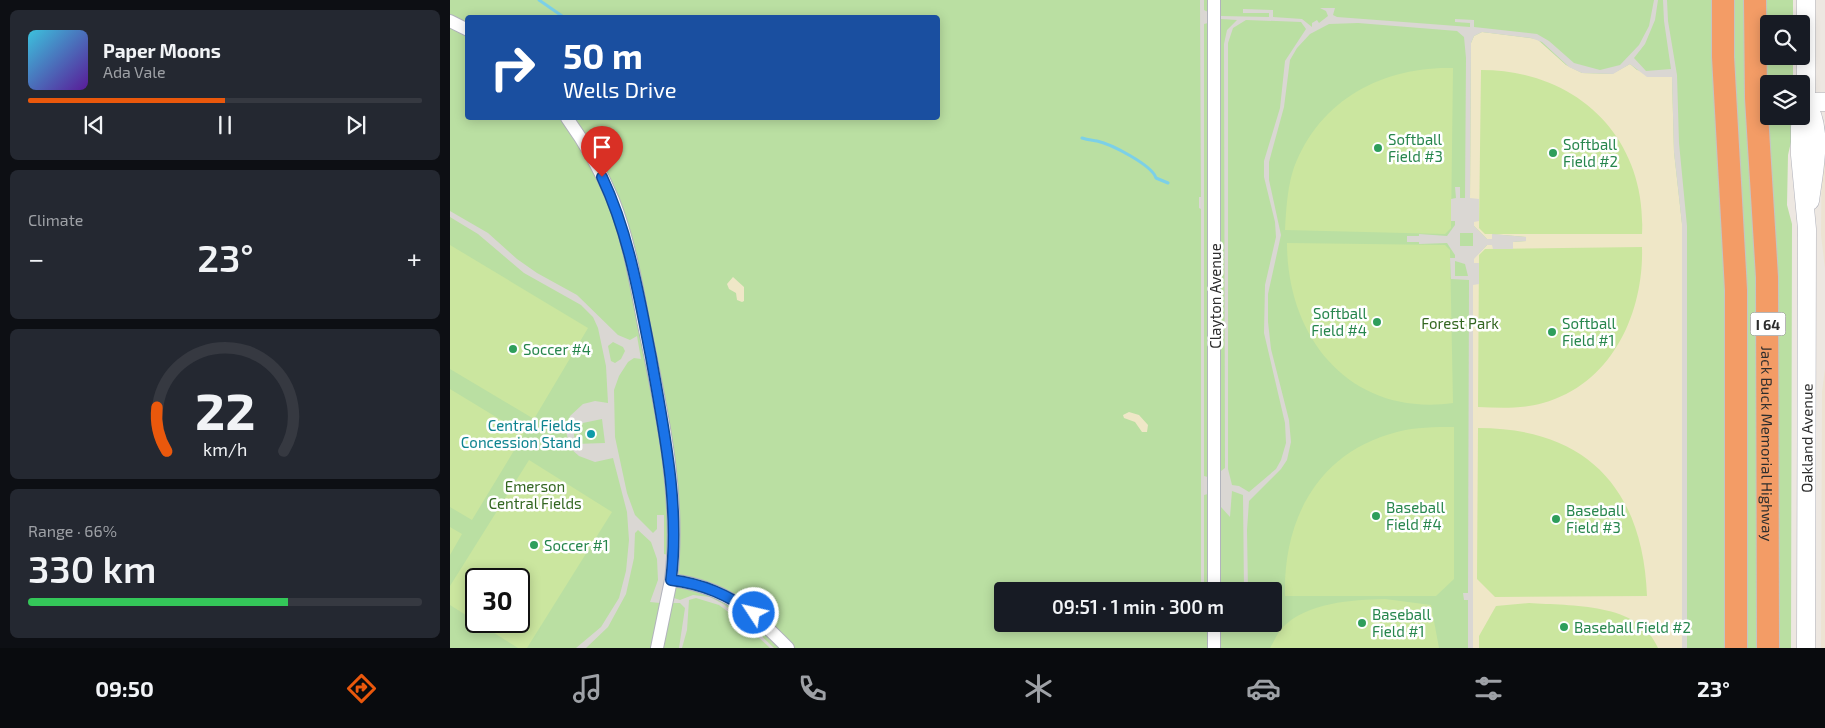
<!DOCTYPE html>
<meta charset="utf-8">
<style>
:root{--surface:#171b24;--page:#242831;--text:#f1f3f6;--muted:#9ea1a6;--line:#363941;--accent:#ea580c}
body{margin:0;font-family:"Exo 2",sans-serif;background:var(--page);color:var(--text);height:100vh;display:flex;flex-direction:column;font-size:19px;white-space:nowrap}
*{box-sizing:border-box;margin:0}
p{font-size:16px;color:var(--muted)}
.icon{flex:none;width:28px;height:28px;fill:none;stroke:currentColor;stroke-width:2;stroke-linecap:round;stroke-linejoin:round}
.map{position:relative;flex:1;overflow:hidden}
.drawer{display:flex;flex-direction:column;gap:10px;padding:10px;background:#0d0f14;width:450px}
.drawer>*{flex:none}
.banner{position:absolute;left:15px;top:15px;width:475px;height:105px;border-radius:5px;box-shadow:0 2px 12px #0003;background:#1a4fa0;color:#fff;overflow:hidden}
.fabs{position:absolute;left:1310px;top:15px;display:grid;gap:10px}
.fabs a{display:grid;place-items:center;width:50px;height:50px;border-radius:5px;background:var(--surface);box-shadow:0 2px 12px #0003;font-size:25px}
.speed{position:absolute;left:15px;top:568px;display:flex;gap:10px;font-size:25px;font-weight:700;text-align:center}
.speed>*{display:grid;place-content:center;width:65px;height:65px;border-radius:50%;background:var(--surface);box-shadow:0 2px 12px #0003;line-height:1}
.speed .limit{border:2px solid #111;border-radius:8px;background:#fff;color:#111}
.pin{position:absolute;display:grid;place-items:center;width:42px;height:42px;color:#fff;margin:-51px -21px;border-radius:50% 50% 50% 0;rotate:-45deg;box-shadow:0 0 5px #0007}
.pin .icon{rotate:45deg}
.me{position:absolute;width:55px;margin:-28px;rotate:305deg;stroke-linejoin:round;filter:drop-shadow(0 0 4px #0008)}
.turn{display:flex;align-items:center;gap:18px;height:105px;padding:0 15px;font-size:22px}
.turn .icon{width:65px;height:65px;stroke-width:2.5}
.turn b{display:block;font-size:35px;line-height:42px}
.big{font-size:38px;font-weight:600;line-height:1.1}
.drawer .widget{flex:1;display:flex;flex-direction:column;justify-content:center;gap:8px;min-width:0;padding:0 18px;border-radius:8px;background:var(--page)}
.drawer .dial{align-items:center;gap:0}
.dial svg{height:130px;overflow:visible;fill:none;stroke:var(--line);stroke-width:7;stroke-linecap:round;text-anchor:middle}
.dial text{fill:var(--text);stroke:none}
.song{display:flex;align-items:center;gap:15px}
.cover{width:60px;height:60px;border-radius:8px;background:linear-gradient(135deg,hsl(190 70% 55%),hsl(270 70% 35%))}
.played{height:5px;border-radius:2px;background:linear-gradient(90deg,var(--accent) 50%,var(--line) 50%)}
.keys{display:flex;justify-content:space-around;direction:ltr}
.heat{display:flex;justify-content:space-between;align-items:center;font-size:28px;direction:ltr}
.charge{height:8px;border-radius:4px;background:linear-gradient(90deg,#34c759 66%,var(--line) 0)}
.trip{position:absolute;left:544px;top:582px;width:288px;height:50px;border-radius:5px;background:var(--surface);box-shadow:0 2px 12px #0003;font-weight:600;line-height:50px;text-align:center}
.tabs{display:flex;height:80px;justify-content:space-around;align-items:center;background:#090b0e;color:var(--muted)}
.tabs .icon{width:35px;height:35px}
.tabs .on{color:var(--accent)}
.tabs b{font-size:22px;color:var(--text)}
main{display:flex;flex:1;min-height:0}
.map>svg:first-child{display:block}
.education{fill:#ede3d2}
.green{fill:#badfa2;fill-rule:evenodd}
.sand{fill:#efe7c7}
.pitch{fill:#cbe69f;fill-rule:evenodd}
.plaza{fill:#dad7d3;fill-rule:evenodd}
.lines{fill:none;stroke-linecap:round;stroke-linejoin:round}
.stream{stroke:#7cd0e7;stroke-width:3}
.street-casing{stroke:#b1b3bc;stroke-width:14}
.secondary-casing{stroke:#b1b3bc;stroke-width:19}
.highway-casing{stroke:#c4c4c4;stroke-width:24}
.street{stroke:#fff;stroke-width:12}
.secondary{stroke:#fff;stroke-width:18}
.highway{stroke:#f39c66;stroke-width:22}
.route-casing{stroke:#114b97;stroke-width:12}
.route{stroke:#1a73e8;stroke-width:9}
.leisure-dot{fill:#2e9e5b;stroke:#fff;stroke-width:2}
.culture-dot{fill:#0f9aa8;stroke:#fff;stroke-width:2}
.labels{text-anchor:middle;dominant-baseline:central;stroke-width:5;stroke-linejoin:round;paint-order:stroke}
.shield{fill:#fff;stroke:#6c6c6c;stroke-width:1}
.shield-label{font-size:14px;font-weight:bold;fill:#2d2d2d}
.leisure-label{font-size:15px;fill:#27864d;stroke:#fff;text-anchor:start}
.street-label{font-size:15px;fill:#2d2d2d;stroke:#fff}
.park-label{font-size:15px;fill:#336621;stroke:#fff}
.culture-label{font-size:15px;fill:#0d838f;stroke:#fff;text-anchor:end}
</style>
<main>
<section class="drawer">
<div class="widget">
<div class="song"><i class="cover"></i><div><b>Paper Moons</b><p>Ada Vale</p></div></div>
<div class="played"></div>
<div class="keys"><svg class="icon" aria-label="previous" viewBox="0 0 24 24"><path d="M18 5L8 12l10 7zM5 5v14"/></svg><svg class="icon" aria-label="pause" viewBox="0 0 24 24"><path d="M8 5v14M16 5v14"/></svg><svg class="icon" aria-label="next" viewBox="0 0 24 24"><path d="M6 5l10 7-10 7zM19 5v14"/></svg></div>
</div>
<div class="widget"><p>Climate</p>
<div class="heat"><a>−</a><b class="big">23°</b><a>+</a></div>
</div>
<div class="widget dial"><svg viewBox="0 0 100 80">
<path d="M14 69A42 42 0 1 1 86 69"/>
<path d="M14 69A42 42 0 0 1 8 42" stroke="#ea580c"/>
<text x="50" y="56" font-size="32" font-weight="700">22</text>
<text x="50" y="72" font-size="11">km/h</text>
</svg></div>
<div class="widget"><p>Range · 66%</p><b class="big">330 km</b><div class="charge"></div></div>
</section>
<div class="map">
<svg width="1375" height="648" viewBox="0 0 1375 648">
<rect width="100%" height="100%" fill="#ede7e1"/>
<path class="education" d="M 1375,126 L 1375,268 L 1371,235 L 1372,134 Z
M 1375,369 L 1375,648 L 1371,648 L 1372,392 Z"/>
<path class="green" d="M 0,0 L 1343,0 L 1343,24 L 1319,24 L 1319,56 L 1343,56 L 1343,84 L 1319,84 L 1319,116 L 1343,116 L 1343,133 L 1338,155 L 1337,205 L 1342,224 L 1341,648 L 0,648 ZM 18,18 L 488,18 L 488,118 L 18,118 ZM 26,579 L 69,579 L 69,621 L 26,621 ZM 552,591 L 822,591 L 822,624 L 552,624 Z"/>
<path class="sand" d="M 1032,32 L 1087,39 L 1116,65 L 1132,73 L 1162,74 L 1180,64 L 1187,70 L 1222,77 L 1224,152 L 1232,224 L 1232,648 L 1023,648 L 1023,284 L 1029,284 L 1029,263 L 1024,263 L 1024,258 L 1037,245 L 1043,245 L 1043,249 L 1063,249 L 1063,242 L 1076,241 L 1076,237 L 1042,234 L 1042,239 L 1037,239 L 1024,226 L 1024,221 L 1028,221 L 1020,199 L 1021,43 L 1024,36 Z
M 283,277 L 294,287 L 294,301 L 292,302 L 287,300 L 286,293 L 279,289 L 277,284 Z
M 679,412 L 689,415 L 698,425 L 697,432 L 692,432 L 685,422 L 674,418 L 673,415 Z"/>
<path class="pitch" d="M 1003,68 L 1001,228 L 995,234 L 835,230 C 836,212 837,192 842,174 C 865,102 931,66 1003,68 Z
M 1031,70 C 1126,70 1197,137 1192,234 L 1035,234 L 1029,228 Z
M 837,243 L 995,245 L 1000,250 L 1003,403 C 901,417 837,339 837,243 Z
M 0,245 L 138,328 L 84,419 L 0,369 Z
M 1192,247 C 1194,313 1162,384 1093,403 C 1072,409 1050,408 1028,407 L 1029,255 L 1035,249 Z
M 0,389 L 74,434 L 22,520 L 0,507 Z
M 1004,427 L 1004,579 L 986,596 L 835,596 C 833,519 868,452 947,432 C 966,427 985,427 1004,427 Z
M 1028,428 C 1137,428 1193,489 1197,596 L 1045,597 L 1027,579 Z
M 79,460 L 162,512 L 77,648 L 68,648 L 0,605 L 0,586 ZM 26,579 L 69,579 L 69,621 L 26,621 Z
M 0,527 L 12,534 L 0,555 Z
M 935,599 L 981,605 L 989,648 L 820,648 C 824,642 827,633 832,628 C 857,602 902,600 935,599 Z
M 1079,603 C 1121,606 1189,602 1208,648 L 1029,648 L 1029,636 L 1046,606 Z"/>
<path class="plaza" d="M 750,0 L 754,0 L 754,10 L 758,12 L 758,23 L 754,24 L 754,476 L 758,477 L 758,494 L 754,495 L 754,591 L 751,591 L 751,209 L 749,208 L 749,197 L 751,197 Z
M 1204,0 L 1208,0 L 1205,20 L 1195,44 L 1184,58 L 1196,71 L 1221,69 L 1214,21 L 1213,0 L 1217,0 L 1218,21 L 1227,75 L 1229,143 L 1237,226 L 1237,648 L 1232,648 L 1232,224 L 1224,152 L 1222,77 L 1197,77 L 1180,64 L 1163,74 L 1132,73 L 1119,67 L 1092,42 L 1081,38 L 1032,32 L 1024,36 L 1021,43 L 1020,198 L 1029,199 L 1029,221 L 1024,222 L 1024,226 L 1037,239 L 1042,239 L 1042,234 L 1076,237 L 1076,241 L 1063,242 L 1063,249 L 1043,249 L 1042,245 L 1037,245 L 1024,259 L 1024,263 L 1029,263 L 1029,284 L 1023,285 L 1023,648 L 1018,648 L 1018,600 L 1014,600 L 1013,593 L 1018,593 L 1019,280 L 1001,279 L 1000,258 L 1005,258 L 1005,255 L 997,243 L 969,244 L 969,242 L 957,242 L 957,236 L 969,236 L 969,234 L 997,236 L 1005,225 L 1005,221 L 1001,221 L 1001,199 L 1006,198 L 1005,187 L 1010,187 L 1010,198 L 1015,198 L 1016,58 L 1014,37 L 1007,31 L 908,23 L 879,24 L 860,34 L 847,48 L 840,60 L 834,107 L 819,162 L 819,180 L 831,235 L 818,294 L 818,322 L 821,349 L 839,420 L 841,442 L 837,460 L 831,469 L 799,501 L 797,530 L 798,591 L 794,591 L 793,495 L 782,491 L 780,517 L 771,507 L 771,471 L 775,468 L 774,44 L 777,30 L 787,20 L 771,19 L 771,16 L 819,17 L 819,13 L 793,13 L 793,9 L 823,10 L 823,17 L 852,19 L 862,27 L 862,23 L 867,20 L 869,23 L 878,16 L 876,11 L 870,8 L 885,8 L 883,15 L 887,17 L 1020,27 L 1020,23 L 1005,22 L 1005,19 L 1024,20 L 1024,27 L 1087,34 L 1099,41 L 1124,63 L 1150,70 L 1170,65 L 1189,45 L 1199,26 ZM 796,20 L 851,22 L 856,29 L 835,61 L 830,108 L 814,161 L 814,177 L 825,222 L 826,237 L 815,285 L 814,333 L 835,423 L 836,443 L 831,460 L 826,469 L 799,492 L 789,486 L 782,485 L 778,469 L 778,43 L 783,28 ZM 1010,233 L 1023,233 L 1023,246 L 1010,246 ZM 1005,261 L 1015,264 L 1018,276 L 1005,276 Z
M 0,211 L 38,233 L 67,259 L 87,273 L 127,295 L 168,335 L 180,340 L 187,336 L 191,359 L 184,358 L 178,362 L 169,376 L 164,390 L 165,437 L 177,493 L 185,515 L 203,533 L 207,529 L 207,515 L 214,515 L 214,554 L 218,555 L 214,588 L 210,603 L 200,602 L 208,580 L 207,559 L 201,542 L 188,530 L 185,533 L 184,558 L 176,594 L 158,627 L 136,648 L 126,648 L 151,627 L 169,598 L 176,571 L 179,540 L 177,512 L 163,458 L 145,462 L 129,456 L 120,448 L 116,431 L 120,416 L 133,404 L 145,401 L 158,403 L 156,366 L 148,328 L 143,317 L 131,305 L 74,273 L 28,234 L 0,217 ZM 163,342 L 173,347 L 175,351 L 171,359 L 165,363 L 161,361 L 158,346 ZM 152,419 L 155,443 L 125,444 L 123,425 Z
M 243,595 L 260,597 L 273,604 L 296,621 L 324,648 L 320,648 L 293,623 L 269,605 L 246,598 L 239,600 L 237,630 L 232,648 L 229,648 L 235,608 L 230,603 L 222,603 L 223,600 L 224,598 L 230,600 Z"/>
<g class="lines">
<path class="stream" d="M 89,0 L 115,18
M 632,138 C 638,140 642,140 647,141 C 661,144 702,165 706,178 L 718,183"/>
<g class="street-casing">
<path id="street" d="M 0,21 L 18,30
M 117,118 C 135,143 151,171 163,200 C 179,240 186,283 194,325 C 211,408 231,495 221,580 C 276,587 301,611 338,648
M 764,591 L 764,0
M 207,648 L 221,580
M 764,648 L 764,624"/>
</g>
<g class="secondary-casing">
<g id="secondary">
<path d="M 1356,102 C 1374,130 1364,169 1360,201"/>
<path d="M 1356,102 L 1375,102"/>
<path id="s1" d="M 1356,648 L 1357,229 L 1350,155 L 1350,127 L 1356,102 L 1356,0"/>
</g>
</g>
<g class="highway-casing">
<g id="highway">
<path d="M 1273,0 L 1273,57 L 1286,290 L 1286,648"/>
<path id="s2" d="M 1305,0 L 1306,98 L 1317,277 L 1318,648"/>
</g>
</g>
<use href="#street" class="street"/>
<use href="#secondary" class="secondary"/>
<use href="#highway" class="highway"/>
</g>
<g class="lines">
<g class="route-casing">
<path id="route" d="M 152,177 C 179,234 189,296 201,357 C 214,431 230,505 221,580 C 254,584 277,595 304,613"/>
</g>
<use href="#route" class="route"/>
</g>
<g class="leisure-dot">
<circle cx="928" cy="148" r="5"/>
<circle cx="1103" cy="153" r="5"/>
<circle cx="927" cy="322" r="5"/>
<circle cx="1102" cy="332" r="5"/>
<circle cx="63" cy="349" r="5"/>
<circle cx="926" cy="516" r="5"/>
<circle cx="1106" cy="519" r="5"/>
<circle cx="84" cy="545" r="5"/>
<circle cx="912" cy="623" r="5"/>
<circle cx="1114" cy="627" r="5"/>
</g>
<circle class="culture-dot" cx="141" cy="434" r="5"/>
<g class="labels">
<rect class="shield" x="1300.5" y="312.5" width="35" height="23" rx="4"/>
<g class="shield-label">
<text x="1318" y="324">I 64</text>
</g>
<g class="leisure-label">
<text x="938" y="139">Softball<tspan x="938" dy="17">Field #3</tspan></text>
<text x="1113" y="144">Softball<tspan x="1113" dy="17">Field #2</tspan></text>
<text x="917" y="313" text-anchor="end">Softball<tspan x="917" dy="17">Field #4</tspan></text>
<text x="1112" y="323">Softball<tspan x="1112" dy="17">Field #1</tspan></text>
<text x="73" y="349">Soccer #4</text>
<text x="936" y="507">Baseball<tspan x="936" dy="17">Field #4</tspan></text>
<text x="1116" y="510">Baseball<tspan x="1116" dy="17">Field #3</tspan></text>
<text x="94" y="545">Soccer #1</text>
<text x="922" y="614">Baseball<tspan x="922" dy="17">Field #1</tspan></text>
<text x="1124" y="627">Baseball Field #2</text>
</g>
<g class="street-label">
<text transform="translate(765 296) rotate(-90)">Clayton Avenue</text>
<text stroke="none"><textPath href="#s1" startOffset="210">Oakland Avenue</textPath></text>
<text stroke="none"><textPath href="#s2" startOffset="444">Jack Buck Memorial Highway</textPath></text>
</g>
<g class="park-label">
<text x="1010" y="323">Forest Park</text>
<text x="85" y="486">Emerson<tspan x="85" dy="17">Central Fields</tspan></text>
</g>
<g class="culture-label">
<text x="131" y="425">Central Fields<tspan x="131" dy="17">Concession Stand</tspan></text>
</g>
</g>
</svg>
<div class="fabs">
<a><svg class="icon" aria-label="search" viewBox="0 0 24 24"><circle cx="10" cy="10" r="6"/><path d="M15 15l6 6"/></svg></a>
<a><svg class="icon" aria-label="layers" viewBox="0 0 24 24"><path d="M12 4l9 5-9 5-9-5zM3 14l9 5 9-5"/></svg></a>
</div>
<div class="speed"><div class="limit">30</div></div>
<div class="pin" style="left:152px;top:177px;background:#d93025"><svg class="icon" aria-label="arrive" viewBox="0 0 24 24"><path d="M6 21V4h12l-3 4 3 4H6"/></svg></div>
<svg class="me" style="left:304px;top:613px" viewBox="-20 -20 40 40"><circle r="17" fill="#1a73e8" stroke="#fff" stroke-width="3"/><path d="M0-11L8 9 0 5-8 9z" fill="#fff"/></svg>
<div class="trip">09:51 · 1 min · 300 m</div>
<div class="banner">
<div class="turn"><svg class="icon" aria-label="right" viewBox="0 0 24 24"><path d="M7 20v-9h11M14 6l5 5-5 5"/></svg><div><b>50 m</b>Wells Drive</div></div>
</div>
</div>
</main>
<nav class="tabs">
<b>09:50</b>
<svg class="icon on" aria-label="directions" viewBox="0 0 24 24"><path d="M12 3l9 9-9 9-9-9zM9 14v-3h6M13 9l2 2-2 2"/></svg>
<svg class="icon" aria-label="music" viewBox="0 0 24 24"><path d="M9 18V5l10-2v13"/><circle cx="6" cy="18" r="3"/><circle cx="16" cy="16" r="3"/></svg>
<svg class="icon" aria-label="phone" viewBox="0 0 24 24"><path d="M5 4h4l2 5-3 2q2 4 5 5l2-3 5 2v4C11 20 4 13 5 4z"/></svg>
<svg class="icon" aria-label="climate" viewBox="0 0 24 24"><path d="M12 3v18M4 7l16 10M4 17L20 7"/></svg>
<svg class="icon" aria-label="car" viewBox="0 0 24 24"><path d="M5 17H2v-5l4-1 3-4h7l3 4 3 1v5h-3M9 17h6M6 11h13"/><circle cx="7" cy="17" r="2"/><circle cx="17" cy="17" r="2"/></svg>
<svg class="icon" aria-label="filters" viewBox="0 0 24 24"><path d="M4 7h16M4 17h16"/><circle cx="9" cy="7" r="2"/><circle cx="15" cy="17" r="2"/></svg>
<b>23°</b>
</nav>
